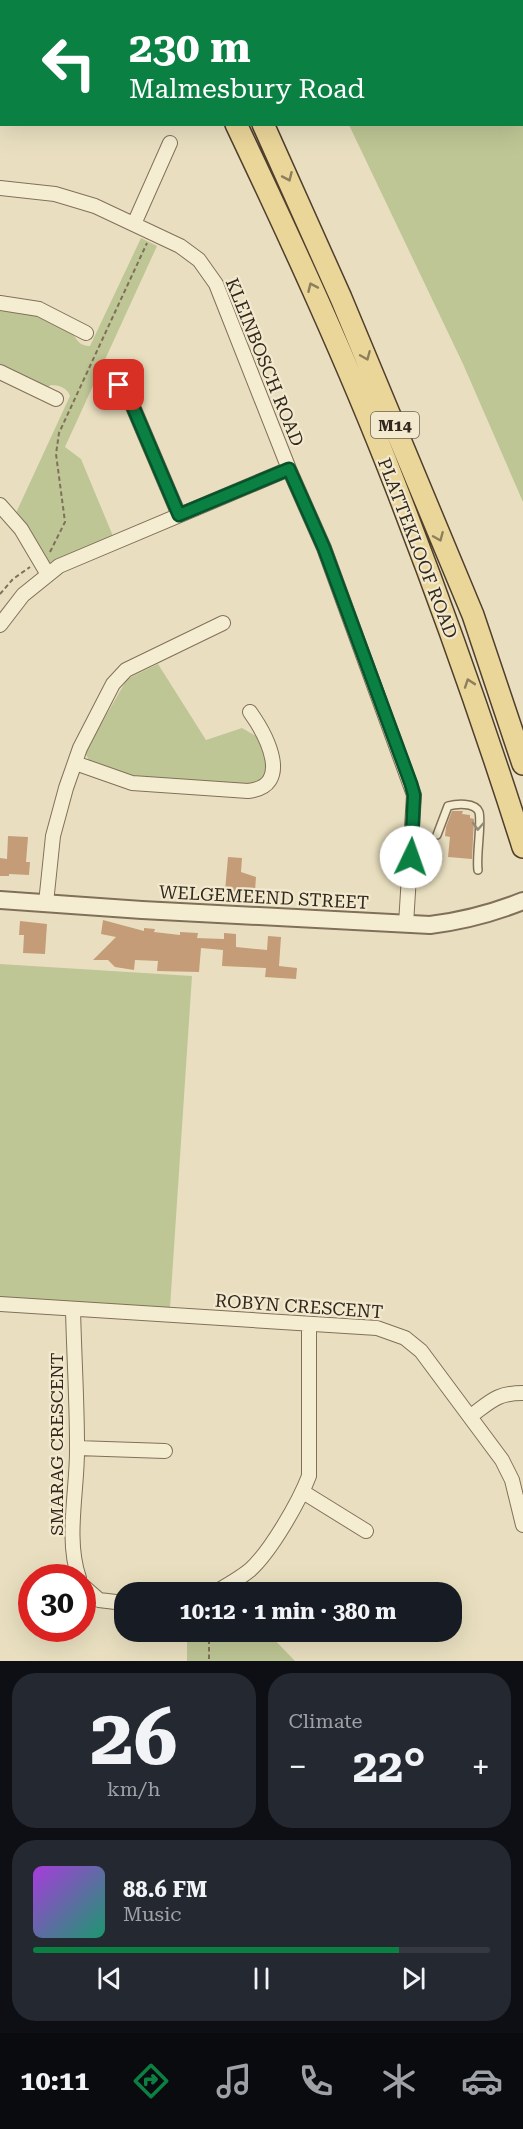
<!DOCTYPE html>
<meta charset="utf-8">
<style>
:root{--surface:#171b24;--page:#242831;--text:#f1f3f6;--muted:#9ea1a6;--line:#363941;--accent:#0b8043}
body{margin:0;font-family:"Roboto Serif",serif;background:var(--page);color:var(--text);height:100vh;display:flex;flex-direction:column;font-size:22px;white-space:nowrap}
*{box-sizing:border-box;margin:0}
p{font-size:20px;color:var(--muted)}
.icon{flex:none;width:33px;height:33px;fill:none;stroke:currentColor;stroke-width:2;stroke-linecap:round;stroke-linejoin:round}
.map{position:relative;height:1661px;overflow:hidden}
.details{display:flex;flex-direction:column;gap:12px;padding:12px;background:#0d0f14;flex:1}
.details>*{flex:none}
.banner{position:absolute;left:0px;top:0px;width:524px;height:126px;box-shadow:0 6px 24px #0002;background:#0b8043;color:#fff;overflow:hidden}
.speed{position:absolute;left:18px;top:1564px;display:flex;gap:12px;font-size:30px;font-weight:700;text-align:center}
.speed>*{display:grid;place-content:center;width:78px;height:78px;border-radius:50%;background:var(--surface);box-shadow:0 6px 24px #0002;line-height:1}
.speed .limit{border:9px solid #d22;background:#fff;color:#111}
.pin{position:absolute;display:grid;place-items:center;width:51px;height:51px;color:#fff;margin:-26px;border-radius:12px;box-shadow:0 3px 9px #0006}
.me{position:absolute;width:66px;margin:-33px;rotate:3deg;stroke-linejoin:round;filter:drop-shadow(0 0 4px #0008)}
.turn{display:flex;align-items:center;gap:21px;height:126px;padding:0 30px;font-size:27px}
.turn .icon{width:78px;height:78px;stroke-width:2.5}
.turn b{display:block;font-size:42px;line-height:51px}
.big{font-size:45px;font-weight:700;line-height:1.1}
.details .tile{flex:1;display:flex;flex-direction:column;justify-content:center;gap:9px;min-width:0;padding:0 21px;border-radius:24px;background:var(--page)}
.details .dial{align-items:center;gap:0}
.dial b{font-size:78px;line-height:1}
.song{display:flex;align-items:center;gap:18px}
.cover{width:72px;height:72px;border-radius:9px;background:linear-gradient(135deg,hsl(280 70% 55%),hsl(160 70% 35%))}
.played{height:6px;border-radius:3px;background:linear-gradient(90deg,var(--accent) 80%,var(--line) 80%)}
.keys{display:flex;justify-content:space-around;direction:ltr}
.heat{display:flex;justify-content:space-between;align-items:center;font-size:33px;direction:ltr}
.details .tiles{flex:1;display:grid;gap:12px;grid-template-columns:1fr 1fr}
.tile:last-child{grid-column:span 2}
.trip{position:absolute;left:114px;top:1582px;width:348px;height:60px;border-radius:24px;background:var(--surface);box-shadow:0 6px 24px #0002;font-weight:700;line-height:60px;text-align:center}
.tabs{display:flex;height:96px;justify-content:space-around;align-items:center;background:#090b0e;color:var(--muted)}
.tabs .icon{width:42px;height:42px}
.tabs .on{color:var(--accent)}
.tabs b{font-size:27px;color:var(--text)}
.map>svg:first-child{display:block}
.green{fill:#bec695}
.building{fill:#c59c78}
.lines{fill:none;stroke-linecap:round;stroke-linejoin:round}
.service-casing{stroke:#817059;stroke-width:10}
.minor-casing{stroke:#817059;stroke-width:16}
.tertiary-casing{stroke:#817059;stroke-width:20}
.primary-casing{stroke:#4f3f2e;stroke-width:24}
.path{stroke:#817059;stroke-width:2;stroke-dasharray:4.5 3;stroke-linecap:butt}
.service{stroke:#f5edd2;stroke-width:7}
.minor{stroke:#f5edd2;stroke-width:14}
.tertiary{stroke:#f5edd2;stroke-width:16}
.primary{stroke:#ebd69a;stroke-width:21}
.oneway{stroke:#8e7f5c}
.oneway2{stroke:#948a78}
.route-casing{stroke:#07532c;stroke-width:15}
.route{stroke:#0b8043;stroke-width:10}
.labels{text-anchor:middle;dominant-baseline:central;stroke-width:4.5;stroke-linejoin:round;paint-order:stroke}
.shield{fill:#f2e9cf;stroke:#6c6252;stroke-width:1.5}
.shield-label{font-size:16px;font-weight:bold;fill:#32281d}
.street-label{font-size:18px;fill:#32281d;stroke:#f2e9cf}
</style>
<div class="map">
<svg width="523" height="1661" viewBox="0 0 523 1661">
<rect width="100%" height="100%" fill="#e9dfc0"/>
<path class="green" d="M 291,0 L 523,0 L 523,502 L 463,364 L 349,125 L 522,124 L 522,2 Z
M 141,238 L 157,246 L 65,447 L 81,459 L 113,536 L 46,564 L 15,515 L 70,396 C 68,388 58,385 51,385 L 45,389 L 0,366 L 0,311 C 18,308 54,318 69,330 C 77,337 77,346 90,346 Z
M 158,664 L 206,740 L 242,728 L 256,736 L 270,768 L 266,778 L 255,787 L 136,779 L 90,763 L 85,752 L 127,679 Z
M 0,964 L 192,976 L 170,1308 L 0,1297 Z
M 187,1632 L 267,1632 L 295,1661 L 187,1661 Z"/>
<path class="building" d="M 452,811 L 463,811 L 462,814 L 470,815 L 470,818 L 474,819 L 472,859 L 448,857 L 450,837 L 445,836 L 446,827 Z
M 8,836 L 28,837 L 26,862 L 30,862 L 29,875 L 9,874 L 9,876 L 0,876 L 0,858 L 7,859 Z
M 228,857 L 242,858 L 241,872 L 256,877 L 255,891 L 237,889 L 237,892 L 225,891 Z
M 103,920 L 144,931 L 144,928 L 155,929 L 154,932 L 180,935 L 180,932 L 198,933 L 197,938 L 224,939 L 224,933 L 236,934 L 236,947 L 267,950 L 268,936 L 281,937 L 279,966 L 297,968 L 296,979 L 265,977 L 266,968 L 222,966 L 223,950 L 201,948 L 199,972 L 157,971 L 158,961 L 135,960 L 134,970 L 115,967 L 108,960 L 93,960 L 116,937 L 101,934 Z
M 20,921 L 47,924 L 45,954 L 23,953 L 24,935 L 19,935 Z"/>
<g class="lines">
<g class="service-casing">
<path id="service" d="M 437,835 L 448,806 C 456,804 475,802 479,812 C 482,823 476,855 478,870
M 411,857 L 436,859"/>
</g>
<g class="minor-casing">
<path id="minor" d="M 0,188 L 55,194 L 95,206 L 180,246 L 199,260 L 216,284 L 289,469 L 324,548 L 414,795 L 406,924
M 134,224 L 170,143
M 0,303 L 39,309 L 86,333
M 0,372 L 56,399
M 105,376 L 128,395 L 179,515
M 0,505 L 21,529 L 47,573
M 0,625 L 23,595 L 59,566 L 289,469
M 75,763 L 132,783 L 248,791 C 293,786 267,736 250,712
M 46,903 L 53,836 L 66,788 L 80,748 L 113,684 L 126,670 L 223,623
M 0,1304 L 377,1328 L 405,1338 L 421,1351 L 502,1460 L 512,1480 L 523,1525
M 73,1309 C 74,1354 77,1400 77,1446 C 78,1487 65,1539 79,1578
M 471,1416 C 491,1401 497,1393 523,1393
M 77,1448 L 165,1451
M 303,1492 L 366,1531
M 82,1585 L 99,1600 L 124,1603
M 214,1593 C 226,1586 239,1579 250,1570 C 271,1551 299,1502 309,1476 L 309,1324"/>
</g>
<g class="tertiary-casing">
<path id="tertiary" d="M 0,900 L 142,910 L 430,925 C 462,921 493,913 523,901"/>
</g>
<g class="primary-casing">
<path id="primary" d="M 173,0 L 174,2
M 202,0 L 203,2
M 0,80 L 2,80
M 236,124 C 292,242 347,361 394,482 C 441,603 484,724 523,847
M 263,124 L 341,298 L 473,615 L 523,764"/>
</g>
<path class="path" d="M 50,552 L 65,522 L 56,454 L 59,433 L 147,243
M 0,594 L 13,579 L 30,567
M 209,1632 L 209,1661"/>
<use href="#service" class="service"/>
<use href="#minor" class="minor"/>
<use href="#tertiary" class="tertiary"/>
<use href="#primary" class="primary"/>
</g>
<defs><path id="oneway-chevron" d="M-2-3.5L2.5 0L-2 3.5" fill="none" stroke-width="1.6" stroke-linecap="round" stroke-linejoin="round" transform="scale(1.5)"/></defs>
<g class="oneway">
<use href="#oneway-chevron" transform="translate(288 177) rotate(66)"/>
<use href="#oneway-chevron" transform="translate(312 287) rotate(-114)"/>
<use href="#oneway-chevron" transform="translate(366 356) rotate(67)"/>
<use href="#oneway-chevron" transform="translate(439 537) rotate(67)"/>
<use href="#oneway-chevron" transform="translate(469 683) rotate(-109)"/>
</g>
<use class="oneway2" href="#oneway-chevron" transform="translate(478 826) rotate(93)"/>
<g class="lines">
<g class="route-casing">
<path id="route" d="M 119,385 L 128,395 L 179,515 L 289,469 L 324,548 L 411,784 L 414,795 L 411,857"/>
</g>
<use href="#route" class="route"/>
</g>
<g class="labels">
<rect class="shield" x="371" y="412" width="48" height="26" rx="4.5"/>
<g class="shield-label">
<text x="395" y="425">M14</text>
</g>
<g class="street-label">
<text transform="translate(265 362) rotate(68)">KLEINBOSCH ROAD</text>
<text transform="translate(418 548) rotate(69)">PLATTEKLOOF ROAD</text>
<text transform="translate(264 897) rotate(3)">WELGEMEEND STREET</text>
<text transform="translate(299 1306) rotate(4)">ROBYN CRESCENT</text>
<text transform="translate(56 1444) rotate(-90)">SMARAG CRESCENT</text>
</g>
</g>
</svg>
<div class="speed"><div class="limit">30</div></div>
<div class="pin" style="left:119px;top:385px;background:#d93025"><svg class="icon" aria-label="arrive" viewBox="0 0 24 24"><path d="M6 21V4h12l-3 4 3 4H6"/></svg></div>
<svg class="me" style="left:411px;top:857px" viewBox="-20 -20 40 40"><circle r="19" fill="#fff"/><path d="M0-13L10 11 0 6-10 11z" fill="#0b8043"/></svg>
<div class="trip">10:12 · 1 min · 380 m</div>
<div class="banner">
<div class="turn"><svg class="icon" aria-label="left" viewBox="0 0 24 24"><path d="M17 20v-9H6M10 6l-5 5 5 5"/></svg><div><b>230 m</b>Malmesbury Road</div></div>
</div>
</div>
<section class="details">
<div class="tiles">
<div class="tile dial"><b>26</b><p>km/h</p></div>
<div class="tile"><p>Climate</p>
<div class="heat"><a>−</a><b class="big">22°</b><a>+</a></div>
</div>
<div class="tile">
<div class="song"><i class="cover"></i><div><b>88.6 FM</b><p>Music</p></div></div>
<div class="played"></div>
<div class="keys"><svg class="icon" aria-label="previous" viewBox="0 0 24 24"><path d="M18 5L8 12l10 7zM5 5v14"/></svg><svg class="icon" aria-label="pause" viewBox="0 0 24 24"><path d="M8 5v14M16 5v14"/></svg><svg class="icon" aria-label="next" viewBox="0 0 24 24"><path d="M6 5l10 7-10 7zM19 5v14"/></svg></div>
</div>
</div>
</section>
<nav class="tabs">
<b>10:11</b>
<svg class="icon on" aria-label="directions" viewBox="0 0 24 24"><path d="M12 3l9 9-9 9-9-9zM9 14v-3h6M13 9l2 2-2 2"/></svg>
<svg class="icon" aria-label="music" viewBox="0 0 24 24"><path d="M9 18V5l10-2v13"/><circle cx="6" cy="18" r="3"/><circle cx="16" cy="16" r="3"/></svg>
<svg class="icon" aria-label="phone" viewBox="0 0 24 24"><path d="M5 4h4l2 5-3 2q2 4 5 5l2-3 5 2v4C11 20 4 13 5 4z"/></svg>
<svg class="icon" aria-label="climate" viewBox="0 0 24 24"><path d="M12 3v18M4 7l16 10M4 17L20 7"/></svg>
<svg class="icon" aria-label="car" viewBox="0 0 24 24"><path d="M5 17H2v-5l4-1 3-4h7l3 4 3 1v5h-3M9 17h6M6 11h13"/><circle cx="7" cy="17" r="2"/><circle cx="17" cy="17" r="2"/></svg>
</nav>
